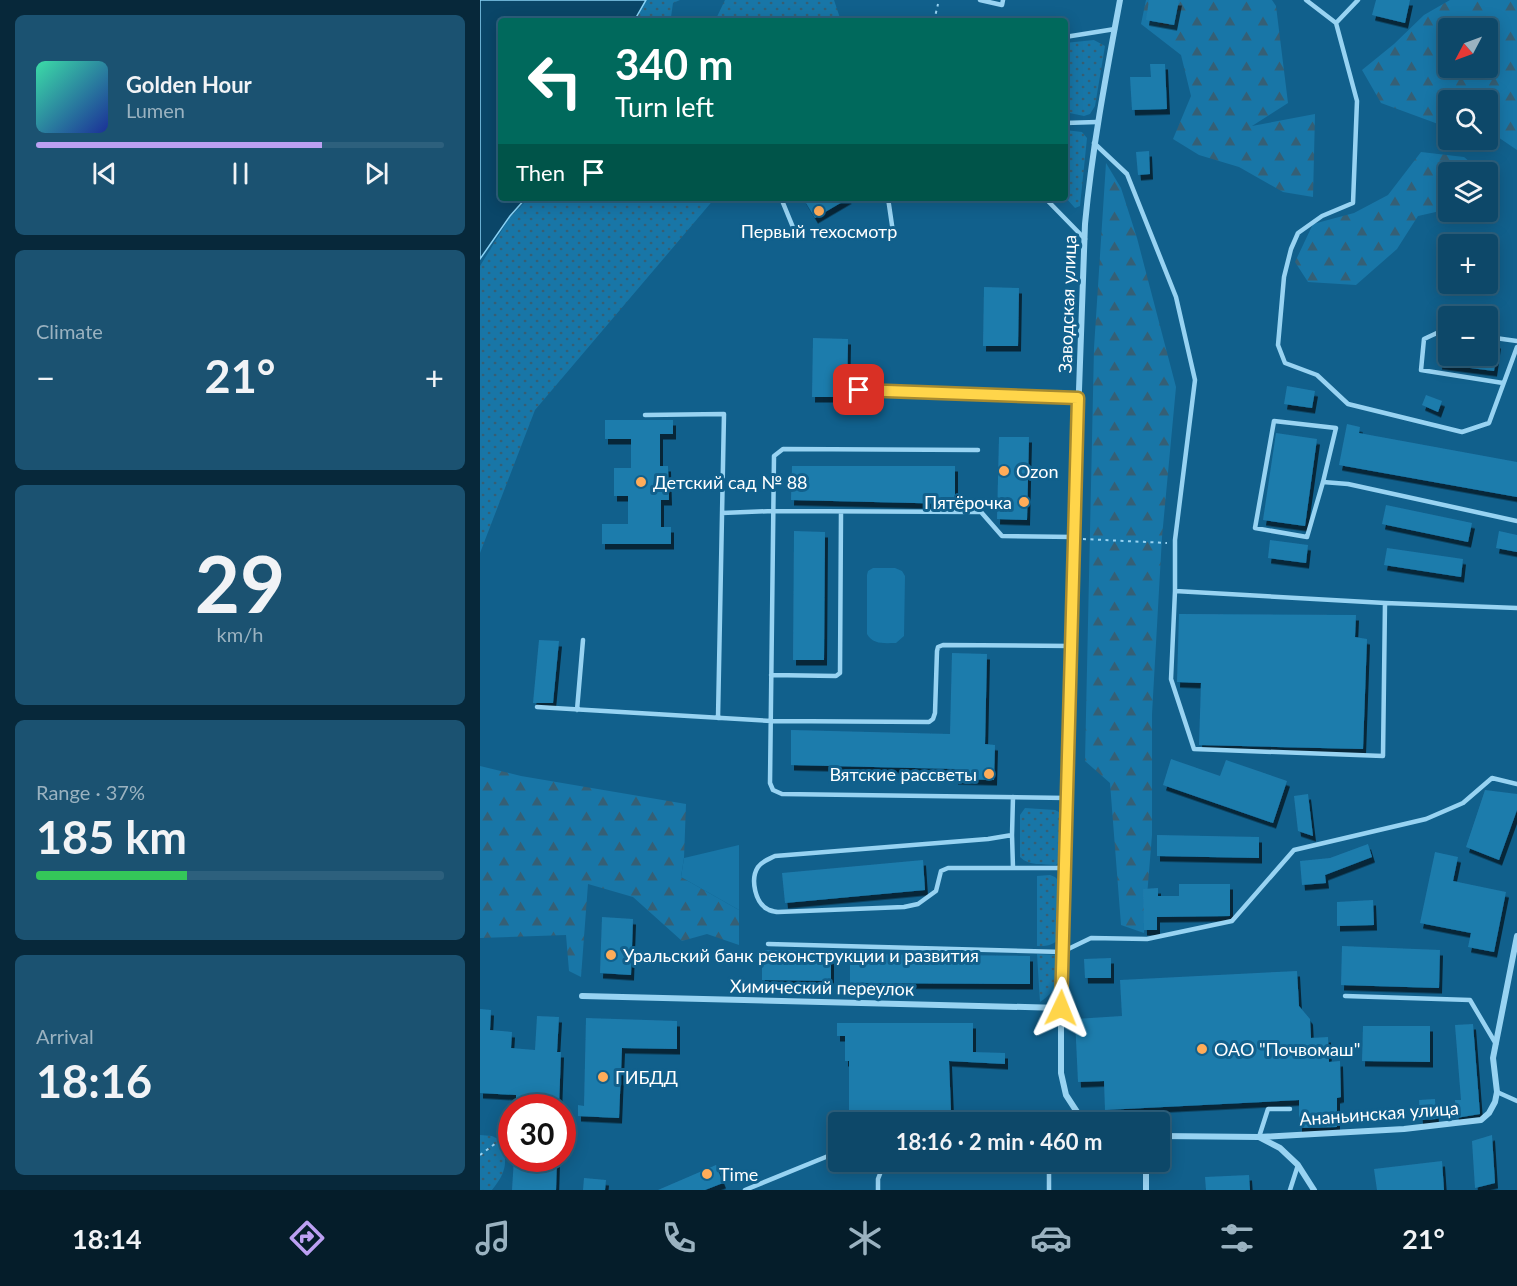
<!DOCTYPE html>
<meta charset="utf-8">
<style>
:root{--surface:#0d4869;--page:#1b5271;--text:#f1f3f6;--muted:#9ab2c0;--line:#2d607d;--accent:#bca0f2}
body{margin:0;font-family:Lato,sans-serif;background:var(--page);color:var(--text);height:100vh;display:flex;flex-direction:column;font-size:22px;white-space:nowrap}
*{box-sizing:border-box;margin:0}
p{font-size:20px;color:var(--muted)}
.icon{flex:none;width:33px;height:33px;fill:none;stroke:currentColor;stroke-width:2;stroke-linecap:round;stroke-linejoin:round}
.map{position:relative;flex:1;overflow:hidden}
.sheet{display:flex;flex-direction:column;gap:15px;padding:15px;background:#07283a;width:480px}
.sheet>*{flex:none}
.hud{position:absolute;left:18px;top:18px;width:570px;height:183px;border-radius:6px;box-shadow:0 3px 15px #0003,0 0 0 2px var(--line);background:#00695c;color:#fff;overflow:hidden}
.needle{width:39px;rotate:229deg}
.tools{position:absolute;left:958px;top:18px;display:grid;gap:12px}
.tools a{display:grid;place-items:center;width:60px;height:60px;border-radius:6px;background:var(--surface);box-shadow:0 3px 15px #0003,0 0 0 2px var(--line);font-size:30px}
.speed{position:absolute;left:18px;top:1094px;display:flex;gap:12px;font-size:30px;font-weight:700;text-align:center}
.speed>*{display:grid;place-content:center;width:78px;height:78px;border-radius:50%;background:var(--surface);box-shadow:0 3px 15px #0003,0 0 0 2px var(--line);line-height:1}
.speed .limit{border:9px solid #d22;background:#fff;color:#111}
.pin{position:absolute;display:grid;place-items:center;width:51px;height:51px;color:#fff;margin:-26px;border-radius:12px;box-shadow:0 3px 9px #0006}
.me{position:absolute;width:66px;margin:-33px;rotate:2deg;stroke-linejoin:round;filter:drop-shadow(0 0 4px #0008)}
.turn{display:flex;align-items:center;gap:21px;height:126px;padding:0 18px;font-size:27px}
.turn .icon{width:78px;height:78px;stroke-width:2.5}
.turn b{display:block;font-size:42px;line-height:51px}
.then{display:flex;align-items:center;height:57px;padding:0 18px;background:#0003;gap:12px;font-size:22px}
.big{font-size:45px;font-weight:700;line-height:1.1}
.sheet .widget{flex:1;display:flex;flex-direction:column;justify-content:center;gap:9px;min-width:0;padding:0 21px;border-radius:9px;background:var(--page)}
.sheet .dial{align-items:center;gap:0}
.dial b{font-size:78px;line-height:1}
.song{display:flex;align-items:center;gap:18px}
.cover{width:72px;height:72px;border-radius:9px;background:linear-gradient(135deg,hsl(160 70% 55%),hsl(230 70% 35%))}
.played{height:6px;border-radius:3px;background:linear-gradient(90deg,var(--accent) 70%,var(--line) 70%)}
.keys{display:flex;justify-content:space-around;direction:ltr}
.heat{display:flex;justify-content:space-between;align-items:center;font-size:33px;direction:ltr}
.charge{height:9px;border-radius:4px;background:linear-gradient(90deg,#34c759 37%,var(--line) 0)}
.trip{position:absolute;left:348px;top:1112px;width:342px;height:60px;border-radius:6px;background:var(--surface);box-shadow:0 3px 15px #0003,0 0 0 2px var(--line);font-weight:700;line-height:60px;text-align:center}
.tabs{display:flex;height:96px;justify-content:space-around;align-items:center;background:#051d2a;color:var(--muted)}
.tabs .icon{width:42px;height:42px}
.tabs .on{color:var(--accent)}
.tabs b{font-size:27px;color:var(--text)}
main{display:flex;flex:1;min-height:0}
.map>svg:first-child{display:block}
.grass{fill:url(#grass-dots)}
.forest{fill:url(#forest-firs);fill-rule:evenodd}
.park{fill:#1876a7}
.water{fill:#0a4668;stroke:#89d2f5;stroke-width:1.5}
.building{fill:#1e7bac;filter:url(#shadow)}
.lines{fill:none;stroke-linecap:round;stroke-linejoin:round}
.path{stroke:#98d3f2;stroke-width:2;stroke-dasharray:3 4.5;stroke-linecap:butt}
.service{stroke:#98d3f2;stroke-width:4.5}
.minor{stroke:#98d3f2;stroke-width:6}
.route-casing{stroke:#a68a30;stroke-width:15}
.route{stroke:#ffd54a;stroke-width:10}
.poi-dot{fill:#ffac59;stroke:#11608c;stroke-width:2}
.labels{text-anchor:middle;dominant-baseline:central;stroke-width:6;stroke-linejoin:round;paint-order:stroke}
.poi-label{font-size:18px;fill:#fff;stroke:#11608c;text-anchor:start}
.street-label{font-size:18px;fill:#fff;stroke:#11608c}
</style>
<main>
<section class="sheet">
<div class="widget">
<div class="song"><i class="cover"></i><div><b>Golden Hour</b><p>Lumen</p></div></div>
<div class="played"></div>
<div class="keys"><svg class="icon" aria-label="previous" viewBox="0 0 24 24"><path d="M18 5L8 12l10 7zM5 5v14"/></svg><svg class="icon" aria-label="pause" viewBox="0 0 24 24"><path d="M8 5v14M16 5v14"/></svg><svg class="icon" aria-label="next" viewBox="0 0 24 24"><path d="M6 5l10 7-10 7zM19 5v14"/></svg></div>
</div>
<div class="widget"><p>Climate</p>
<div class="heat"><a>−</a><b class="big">21°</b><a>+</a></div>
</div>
<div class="widget dial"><b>29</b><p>km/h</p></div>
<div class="widget"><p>Range · 37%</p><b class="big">185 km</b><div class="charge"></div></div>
<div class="widget"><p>Arrival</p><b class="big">18:16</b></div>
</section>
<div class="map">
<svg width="1037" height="1190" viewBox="0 0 1037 1190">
<defs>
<pattern id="grass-dots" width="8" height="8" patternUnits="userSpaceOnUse" patternTransform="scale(1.5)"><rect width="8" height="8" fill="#1876a7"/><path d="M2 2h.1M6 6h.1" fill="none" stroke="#355f75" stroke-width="1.8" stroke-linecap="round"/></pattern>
<pattern id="forest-firs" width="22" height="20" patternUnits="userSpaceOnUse" patternTransform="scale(1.5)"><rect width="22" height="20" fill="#1876a7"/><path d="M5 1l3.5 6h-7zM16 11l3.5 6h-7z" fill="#355f75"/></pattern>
<filter id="shadow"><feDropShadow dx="3" dy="5.5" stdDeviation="0" flood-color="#0009"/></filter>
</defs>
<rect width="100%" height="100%" fill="#11608c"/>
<path class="grass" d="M 166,0 L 200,0 L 193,3 L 191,17 L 194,21 L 154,21 Z
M 245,0 L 354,0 L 361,21 L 235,21 Z
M 614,40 L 625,46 L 615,106 L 610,114 L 604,116 L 585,112 L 585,43 Z
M 585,130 L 602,132 L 607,138 L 600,206 L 595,208 L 585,197 Z
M 49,198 L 235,198 L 55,410 L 0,553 L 0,266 L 30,217 Z
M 545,808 L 575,810 L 581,813 L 581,860 L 576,865 C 563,864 549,866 540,857 L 540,815 Z
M 570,875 L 575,877 L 579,881 L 578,940 C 571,946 566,946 557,946 L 557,876 Z
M 557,954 L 578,955 C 577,978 581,988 560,1002 Z
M 0,1135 L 12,1136 L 20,1140 C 29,1161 26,1173 12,1190 L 0,1190 Z"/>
<path class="forest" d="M 666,0 L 792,0 L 796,6 L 808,103 L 772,126 L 835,114 L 833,197 L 803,192 L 759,167 L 719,155 L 693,139 L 711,96 L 701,55 L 661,24 Z
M 970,0 L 1037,0 L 1037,150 L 1012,133 L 1008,133 L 1008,100 L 969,100 L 969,128 L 901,103 L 882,70 L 914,44 L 944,15 ZM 969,28 L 1008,28 L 1008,68 L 969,68 Z
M 941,152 L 984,157 L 1002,172 L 969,172 L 969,209 L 938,216 L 917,249 L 876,285 L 828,282 L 815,262 L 833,224 L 874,213 L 908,195 Z
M 626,163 L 641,188 L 657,238 L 696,387 L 682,537 L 672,714 L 672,835 L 664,933 L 641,925 L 630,783 L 605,761 L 614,348 Z
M 0,766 L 41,776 L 206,804 L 204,858 L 201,877 L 259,910 L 259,945 L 227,934 L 202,941 L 153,897 L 108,884 L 101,977 L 89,971 L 86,935 L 0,938 Z"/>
<path class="park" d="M 393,568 L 415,568 L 422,571 L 425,576 L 424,636 L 416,643 C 405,643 393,645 387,634 L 387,575 L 388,571 Z
M 259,845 L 259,910 L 201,877 L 204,858 Z"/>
<path class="water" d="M 0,0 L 166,0 L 154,21 L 21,21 L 21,198 L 46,198 L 30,216 L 0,259 Z"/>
<path class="building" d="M 669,0 L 699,0 L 694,25 L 666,20 Z
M 896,0 L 930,0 L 925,23 L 892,15 Z
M 670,64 L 685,64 L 687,109 L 652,110 L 650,77 L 671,77 Z
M 669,151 L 670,174 L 658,175 L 656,152 Z
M 323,198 L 369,198 L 335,218 Z
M 504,287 L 539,288 L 538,346 L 503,346 Z
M 963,337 L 969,337 L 969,356 L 1008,356 L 1008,342 L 1018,343 L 1014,371 L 959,364 Z
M 333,338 L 368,339 L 367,397 L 332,397 Z
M 807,386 L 835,391 L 832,408 L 804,404 Z
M 946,395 L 962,401 L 958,412 L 942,405 Z
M 125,420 L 193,420 L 193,434 L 180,434 L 180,466 L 188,466 L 189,500 L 181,500 L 181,527 L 191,527 L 191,544 L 122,544 L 122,524 L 148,524 L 148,496 L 134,496 L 134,468 L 151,468 L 151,439 L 125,439 Z
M 867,424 L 880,427 L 879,433 L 1037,462 L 1037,497 L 859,465 Z
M 796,433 L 837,439 L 825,526 L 783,520 Z
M 519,437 L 549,437 L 547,520 L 517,519 Z
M 312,466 L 475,466 L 475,504 L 311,500 Z
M 906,505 L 992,523 L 988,542 L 902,524 Z
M 314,531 L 345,532 L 344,660 L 313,660 Z
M 1019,531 L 1037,535 L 1037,552 L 1016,548 Z
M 790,540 L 828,545 L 826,563 L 788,558 Z
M 907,548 L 983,559 L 981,577 L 904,565 Z
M 699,614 L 876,615 L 875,637 L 887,639 L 883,749 L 719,745 L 721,683 L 697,682 Z
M 59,640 L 79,641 L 73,703 L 53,703 Z
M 472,653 L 507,654 L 505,744 L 515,745 L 514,780 L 475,779 L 475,769 L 311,765 L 311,730 L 470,734 Z
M 691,759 L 740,776 L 746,760 L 807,781 L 793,823 L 683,785 Z
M 1005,790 L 1037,794 L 1037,810 L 1019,860 L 986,847 Z
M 828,794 L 833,836 L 818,831 L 814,796 Z
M 677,835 L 779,837 L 779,858 L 677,856 Z
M 888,844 L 892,857 L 845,875 L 846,883 L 822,885 L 820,861 L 850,858 Z
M 955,852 L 978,857 L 973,881 L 1026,892 L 1014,952 L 988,947 L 991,933 L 940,923 Z
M 443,860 L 445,890 L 305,903 L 302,873 Z
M 699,884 L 750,884 L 750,916 L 677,917 L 677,930 L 664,930 L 663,889 L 678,888 L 678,896 L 699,896 Z
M 893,900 L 894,925 L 857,926 L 857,902 Z
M 122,917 L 153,919 L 151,975 L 120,973 Z
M 862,946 L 960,950 L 959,988 L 861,985 Z
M 282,950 L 351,951 L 351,981 L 282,980 Z
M 370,954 L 550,956 L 550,984 L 370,983 Z
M 631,958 L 631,978 L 605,978 L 604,959 Z
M 817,971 L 819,1006 L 830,1019 L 831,1038 L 848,1037 L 849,1062 L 860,1061 L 861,1097 L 857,1098 L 857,1127 L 819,1128 L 819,1100 L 625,1110 L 624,1081 L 598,1082 L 595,1019 L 642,1016 L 640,980 Z
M 0,1009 L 11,1010 L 10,1030 L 32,1032 L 31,1048 L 55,1050 L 57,1016 L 79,1017 L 77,1052 L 81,1052 L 79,1107 L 36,1107 L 36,1095 L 0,1093 Z
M 106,1018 L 197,1021 L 197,1049 L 142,1048 L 139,1118 L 98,1116 L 98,1105 L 104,1106 Z
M 357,1023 L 493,1023 L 493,1052 L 525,1053 L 525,1064 L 469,1061 L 471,1111 L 478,1111 L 479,1122 L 412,1122 L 412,1119 L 369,1120 L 369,1061 L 365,1061 L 365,1036 L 357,1036 Z
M 993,1024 L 1000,1114 L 976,1118 L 975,1100 L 981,1100 L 975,1025 Z
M 883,1026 L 950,1026 L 950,1062 L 882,1061 Z
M 955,1099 L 956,1119 L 940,1120 L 939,1100 Z
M 1012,1135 L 1015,1183 L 995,1188 L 992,1141 Z
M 34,1158 L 77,1158 L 76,1190 L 32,1190 Z
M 962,1161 L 964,1190 L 897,1190 L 894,1169 Z
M 236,1165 L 243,1183 L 225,1190 L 178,1190 Z
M 769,1175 L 770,1190 L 726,1190 L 725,1177 Z
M 104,1178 L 126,1180 L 125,1190 L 103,1190 Z"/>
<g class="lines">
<path class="path" d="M 454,21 L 458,4
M 603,539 L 687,543
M 0,1155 L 20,1140"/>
<path class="service" d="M 500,0 L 522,5 L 523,0
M 826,0 L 856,23 L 877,101 L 873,203 L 842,216 L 818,233 L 811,249 L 804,277 L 798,345 L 805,363 L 837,375 L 868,404 L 982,432 L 1009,423 L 1037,347
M 856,23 L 878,0
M 585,37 L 635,29
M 585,123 L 617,122
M 614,143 L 647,174 L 696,297 L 715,380 L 695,540 L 695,591 L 905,603 L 1037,608
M 301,198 L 317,237
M 408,198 L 413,232
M 565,198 L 605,239
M 969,333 L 959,332 L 944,339 L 941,370 L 1023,383
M 1008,337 L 1037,341
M 379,390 L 599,398
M 165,415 L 244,414 L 238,718
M 794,421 L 856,428 L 843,482 L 827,537 L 775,528 Z
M 498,450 L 303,449 L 294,456 L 290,783 L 293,790 L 302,794 L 587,798
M 843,482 L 868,484 L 1037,521
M 242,513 L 293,511 L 501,512 L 522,536 L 594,537
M 695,591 L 691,679 L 714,749 L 903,756 L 905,603
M 291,675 L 356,676 L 360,673 L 361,512
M 57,707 L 291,721 L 449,722 L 453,719 L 455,713 L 457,651 L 458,647 L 463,645 L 591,646
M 97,710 L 103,640
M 533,797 L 532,835 L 533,868
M 532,835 L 508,839 L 295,856 C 289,859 282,861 278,867 C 270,879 275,904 289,910 C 292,911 295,912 298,912 L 424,907 L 438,904 L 456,891 L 461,871 L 468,868 L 585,868
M 288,944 L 582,952 L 611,938 L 667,939 L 752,921 L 814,850 L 946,819 L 983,803 L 1012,778 L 1037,784
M 865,996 L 990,1000 L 1016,1044
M 1017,1092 L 1037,1101
M 779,1137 L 788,1109 L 810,1109
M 265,1190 L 358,1152
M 398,1190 L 398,1179 L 405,1161
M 569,1190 L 569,1161
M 810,1190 L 818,1165"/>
<path class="minor" d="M 102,996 L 581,1008
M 610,1122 L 599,1115 L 586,1095 L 581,1073 L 581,1008 L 593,556 L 605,224 C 612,149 626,75 640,0
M 680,1136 L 779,1137 L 924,1129 L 1001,1120 L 1009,1113 L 1015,1102 L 1017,1092 L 1013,1058 L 1037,936
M 779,1137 L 800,1148 L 818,1165 L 834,1190
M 666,1190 L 666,1161"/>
</g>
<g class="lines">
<g class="route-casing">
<path id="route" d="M 379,390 L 598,398 L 581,1008"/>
</g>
<use href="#route" class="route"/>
</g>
<g class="poi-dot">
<circle cx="339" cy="211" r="6"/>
<circle cx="524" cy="471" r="6"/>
<circle cx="161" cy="482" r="6"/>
<circle cx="544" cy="502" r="6"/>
<circle cx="509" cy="774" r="6"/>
<circle cx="131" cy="955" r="6"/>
<circle cx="722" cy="1049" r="6"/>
<circle cx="123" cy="1077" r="6"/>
<circle cx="227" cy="1174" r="6"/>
</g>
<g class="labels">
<g class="poi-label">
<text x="339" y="231" text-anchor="middle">Первый техосмотр</text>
<text x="536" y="471">Ozon</text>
<text x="173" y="482">Детский сад № 88</text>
<text x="532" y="502" text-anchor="end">Пятёрочка</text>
<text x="497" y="774" text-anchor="end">Вятские рассветы</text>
<text x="143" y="955">Уральский банк реконструкции и развития</text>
<text x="734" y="1049">ОАО "Почвомаш"</text>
<text x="135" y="1077">ГИБДД</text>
<text x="239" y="1174">Time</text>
</g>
<g class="street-label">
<text transform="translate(587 304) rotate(-88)">Заводская улица</text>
<text transform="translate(342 987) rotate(1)">Химический переулок</text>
<text transform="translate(899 1113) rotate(-4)">Ананьинская улица</text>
</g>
</g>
</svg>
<div class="tools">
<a><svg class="needle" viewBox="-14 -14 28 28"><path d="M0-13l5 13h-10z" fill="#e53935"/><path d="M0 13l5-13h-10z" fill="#9ab2c0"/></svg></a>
<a><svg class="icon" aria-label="search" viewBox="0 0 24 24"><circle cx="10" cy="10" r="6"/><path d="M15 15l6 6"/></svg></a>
<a><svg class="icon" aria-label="layers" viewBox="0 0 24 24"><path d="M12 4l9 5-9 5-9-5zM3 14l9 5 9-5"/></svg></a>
<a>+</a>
<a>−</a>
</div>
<div class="speed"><div class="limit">30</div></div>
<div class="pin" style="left:379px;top:390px;background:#d93025"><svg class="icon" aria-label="arrive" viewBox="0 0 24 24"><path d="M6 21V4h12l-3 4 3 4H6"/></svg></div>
<svg class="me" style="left:581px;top:1008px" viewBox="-20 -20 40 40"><path d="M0-17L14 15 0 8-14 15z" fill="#ffd54a" stroke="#fff" stroke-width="4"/></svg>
<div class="trip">18:16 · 2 min · 460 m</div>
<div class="hud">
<div class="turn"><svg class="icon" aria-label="left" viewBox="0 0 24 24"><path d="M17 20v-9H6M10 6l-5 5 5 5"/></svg><div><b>340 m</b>Turn left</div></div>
<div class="then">Then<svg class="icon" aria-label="arrive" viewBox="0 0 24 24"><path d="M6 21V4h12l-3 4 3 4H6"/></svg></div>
</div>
</div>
</main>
<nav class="tabs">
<b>18:14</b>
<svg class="icon on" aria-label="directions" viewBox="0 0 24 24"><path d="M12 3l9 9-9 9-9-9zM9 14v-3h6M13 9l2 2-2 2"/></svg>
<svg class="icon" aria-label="music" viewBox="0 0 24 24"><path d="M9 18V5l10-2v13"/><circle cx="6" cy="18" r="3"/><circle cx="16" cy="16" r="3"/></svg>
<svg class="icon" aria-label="phone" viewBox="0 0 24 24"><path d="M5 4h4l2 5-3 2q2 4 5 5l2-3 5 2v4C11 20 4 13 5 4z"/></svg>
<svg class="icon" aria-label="climate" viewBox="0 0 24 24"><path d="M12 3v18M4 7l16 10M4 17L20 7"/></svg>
<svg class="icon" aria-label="car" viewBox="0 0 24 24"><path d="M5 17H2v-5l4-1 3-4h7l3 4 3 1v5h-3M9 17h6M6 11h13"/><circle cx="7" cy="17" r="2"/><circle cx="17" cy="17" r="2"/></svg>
<svg class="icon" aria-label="filters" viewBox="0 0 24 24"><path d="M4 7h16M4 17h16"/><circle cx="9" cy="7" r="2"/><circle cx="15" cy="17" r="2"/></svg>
<b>21°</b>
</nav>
